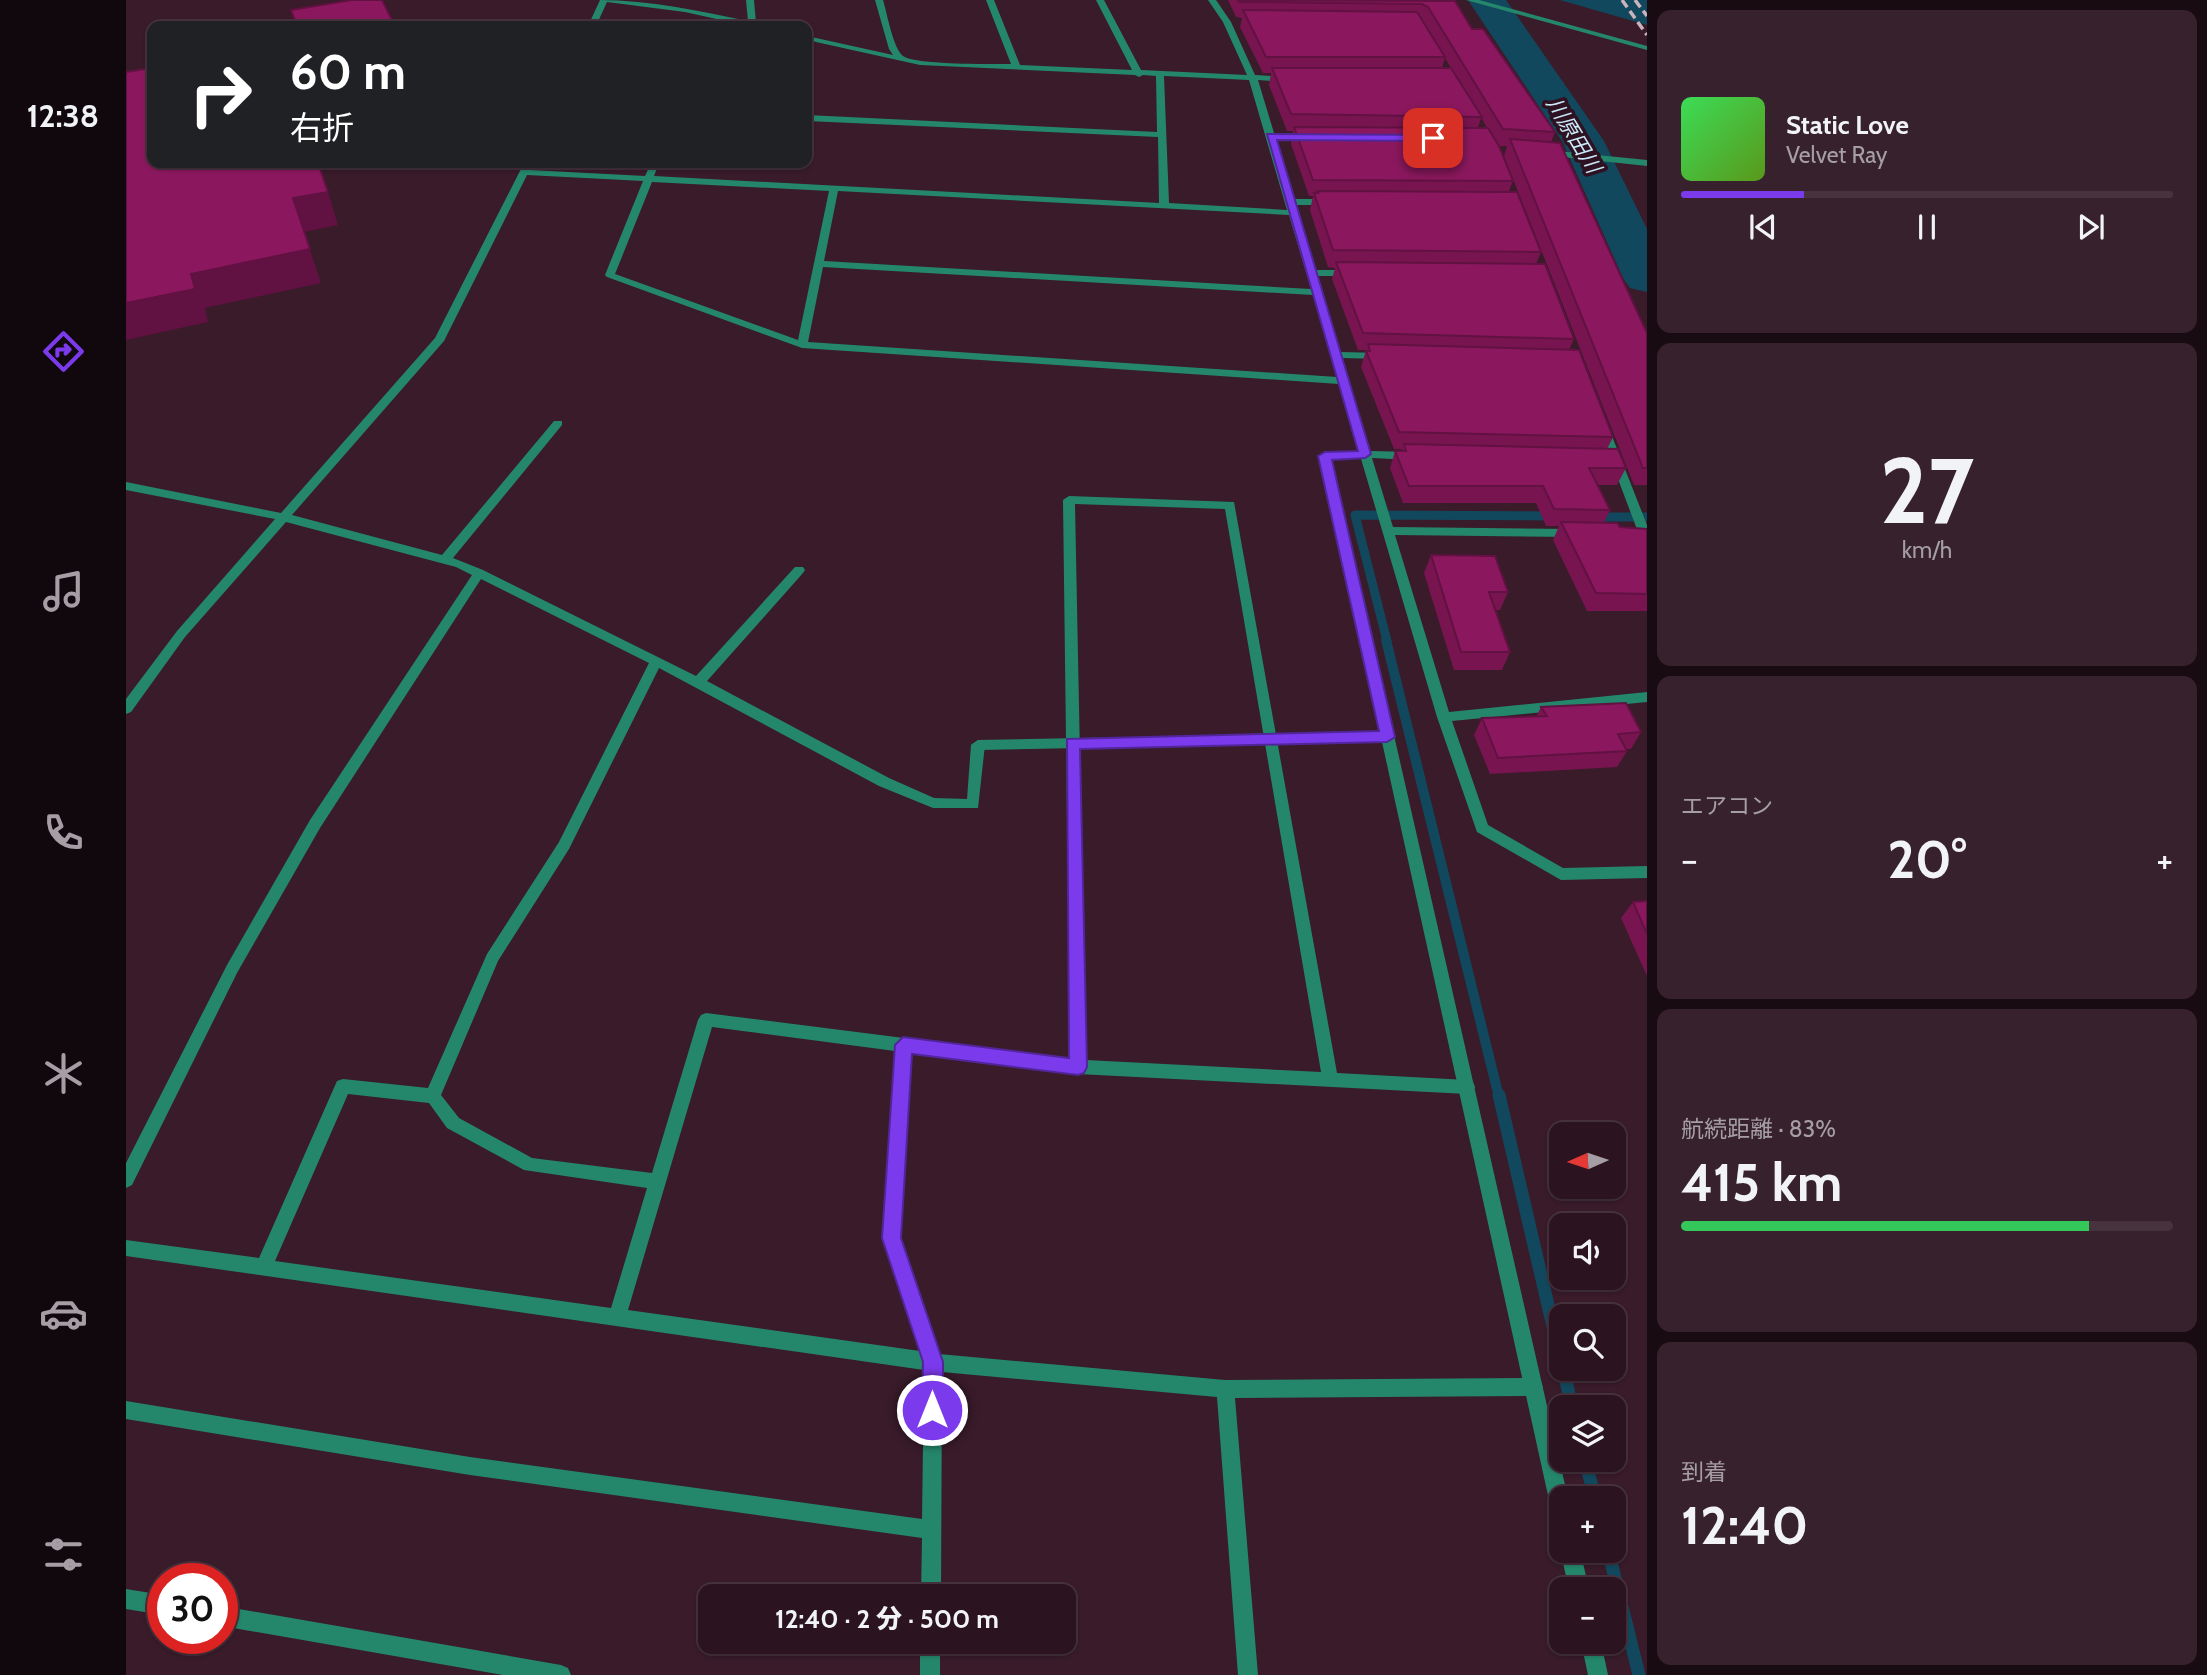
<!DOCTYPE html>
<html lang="ja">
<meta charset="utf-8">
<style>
:root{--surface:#2b1420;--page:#37212d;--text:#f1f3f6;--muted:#a69ea5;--line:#47333e;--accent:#7c3aed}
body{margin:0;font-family:Cabin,"Noto Sans JP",sans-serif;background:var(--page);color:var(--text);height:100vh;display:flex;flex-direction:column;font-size:26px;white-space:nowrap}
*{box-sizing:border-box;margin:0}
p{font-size:23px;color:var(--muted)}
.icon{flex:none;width:38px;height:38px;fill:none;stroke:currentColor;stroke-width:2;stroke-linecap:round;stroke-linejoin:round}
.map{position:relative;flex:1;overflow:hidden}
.drawer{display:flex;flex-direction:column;gap:10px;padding:10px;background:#180b12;width:560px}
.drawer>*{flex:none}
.top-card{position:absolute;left:21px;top:21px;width:665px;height:147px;border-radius:14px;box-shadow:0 2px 5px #0004,0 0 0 2px var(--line);background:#202124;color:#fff;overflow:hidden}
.needle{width:46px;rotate:267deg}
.fabs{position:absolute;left:1423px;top:1122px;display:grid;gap:14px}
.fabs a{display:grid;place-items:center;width:77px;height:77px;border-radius:14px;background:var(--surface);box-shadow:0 2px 5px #0004,0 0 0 2px var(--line);font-size:35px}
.speed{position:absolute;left:21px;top:1563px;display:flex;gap:14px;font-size:35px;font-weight:700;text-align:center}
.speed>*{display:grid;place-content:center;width:91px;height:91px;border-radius:50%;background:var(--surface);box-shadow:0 2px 5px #0004,0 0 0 2px var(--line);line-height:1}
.speed .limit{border:10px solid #d22;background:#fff;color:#111}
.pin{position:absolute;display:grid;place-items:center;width:60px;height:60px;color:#fff;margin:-30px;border-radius:14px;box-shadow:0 4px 10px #0006}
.me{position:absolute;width:77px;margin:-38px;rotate:0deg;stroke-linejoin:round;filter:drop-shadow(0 0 5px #0008)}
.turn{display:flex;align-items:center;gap:24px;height:147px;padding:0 28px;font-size:32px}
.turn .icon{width:91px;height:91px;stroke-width:2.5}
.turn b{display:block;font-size:49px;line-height:60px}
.big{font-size:52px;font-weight:800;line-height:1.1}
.drawer .widget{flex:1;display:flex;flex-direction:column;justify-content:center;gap:10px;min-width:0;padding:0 24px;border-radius:14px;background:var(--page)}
.drawer .dial{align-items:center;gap:0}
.dial b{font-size:91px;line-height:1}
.song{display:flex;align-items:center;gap:21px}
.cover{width:84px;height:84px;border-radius:10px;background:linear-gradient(135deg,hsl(130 70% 55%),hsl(90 70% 35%))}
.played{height:7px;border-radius:4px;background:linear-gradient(90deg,var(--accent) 25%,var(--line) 25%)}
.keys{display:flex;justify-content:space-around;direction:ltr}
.heat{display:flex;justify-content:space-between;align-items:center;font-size:38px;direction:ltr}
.charge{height:10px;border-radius:5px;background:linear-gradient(90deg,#34c759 83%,var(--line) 0)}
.trip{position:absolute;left:572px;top:1584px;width:378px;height:70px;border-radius:14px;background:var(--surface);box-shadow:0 2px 5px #0004,0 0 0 2px var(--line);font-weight:800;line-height:70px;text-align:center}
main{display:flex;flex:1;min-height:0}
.menu{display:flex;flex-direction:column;width:126px;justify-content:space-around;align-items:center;background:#11080d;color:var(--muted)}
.menu .icon{width:49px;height:49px}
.menu .current{color:var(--accent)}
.menu b{font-size:32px;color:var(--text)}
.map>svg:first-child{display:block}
.water{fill:#12485d}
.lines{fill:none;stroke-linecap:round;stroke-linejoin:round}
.stream-far2{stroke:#12485d;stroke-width:9}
.stream-far1{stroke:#12485d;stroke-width:10}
.stream{stroke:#12485d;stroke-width:13}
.river{fill:#12485d;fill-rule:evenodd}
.minor{fill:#24876b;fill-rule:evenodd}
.tertiary{fill:#24876b;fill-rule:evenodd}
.rail{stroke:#c9b3bd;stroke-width:3.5;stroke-dasharray:9 4.5;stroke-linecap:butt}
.wall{fill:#781551;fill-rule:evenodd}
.shaded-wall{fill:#611142}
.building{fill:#8b185e;stroke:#611142;stroke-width:2}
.route{fill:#7c3aed;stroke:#51269a;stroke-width:2}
.labels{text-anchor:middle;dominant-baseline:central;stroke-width:7;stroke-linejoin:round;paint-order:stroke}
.far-water-label{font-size:21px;font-style:italic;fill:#cae9f9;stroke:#2e1221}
</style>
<main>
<nav class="menu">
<b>12:38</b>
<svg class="icon current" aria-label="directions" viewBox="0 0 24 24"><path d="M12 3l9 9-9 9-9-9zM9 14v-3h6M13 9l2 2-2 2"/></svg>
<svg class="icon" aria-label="music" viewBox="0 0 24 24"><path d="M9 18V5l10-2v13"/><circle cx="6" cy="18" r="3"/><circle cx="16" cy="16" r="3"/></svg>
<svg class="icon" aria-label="phone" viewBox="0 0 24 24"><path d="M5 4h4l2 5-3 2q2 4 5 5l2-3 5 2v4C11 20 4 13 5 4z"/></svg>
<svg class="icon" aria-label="climate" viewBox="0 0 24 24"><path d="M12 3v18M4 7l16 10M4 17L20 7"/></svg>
<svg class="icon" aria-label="car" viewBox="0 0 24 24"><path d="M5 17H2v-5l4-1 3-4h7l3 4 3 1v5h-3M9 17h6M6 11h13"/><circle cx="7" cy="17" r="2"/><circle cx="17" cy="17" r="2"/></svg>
<svg class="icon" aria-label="filters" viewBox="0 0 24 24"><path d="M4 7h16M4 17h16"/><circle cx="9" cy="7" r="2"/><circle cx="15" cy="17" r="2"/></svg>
</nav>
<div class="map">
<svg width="1521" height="1675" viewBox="0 0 1521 1675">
<rect width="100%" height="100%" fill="#391b2a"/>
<path class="water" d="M 1434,0 L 1521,0 L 1521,25 Z"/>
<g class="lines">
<path class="stream-far2" d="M 1470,517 L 1521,517
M 1261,641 L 1229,515 L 1429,516"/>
<path class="stream-far1" d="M 1260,640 L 1373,1097"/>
<path class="stream" d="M 1373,1095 L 1435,1361
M 1437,1368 L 1446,1407
M 1459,1460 L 1469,1498
M 1482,1550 L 1513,1675"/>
<path class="river" d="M 1342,0 L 1380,0 L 1478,141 L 1521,229 L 1521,292 L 1504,288 L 1497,278 L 1436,141 Z"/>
<path class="minor" d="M 474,0 C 524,0 573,11 622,21 L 620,0 L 628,0 L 630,23 L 636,26 L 622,26 L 559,12 L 481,2 L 470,26 L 462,26 Z
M 749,0 L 757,0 C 761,13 767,48 777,56 C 789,65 866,64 885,64 L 860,0 L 868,0 L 894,65 L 1006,70 L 970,0 L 978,0 L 1015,70 L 1121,75 L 1097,22 L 1082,0 L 1090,0 L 1105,22 L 1129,75 L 1165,77 L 1165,81 L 1162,82 L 1132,80 L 1148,133 L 1185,134 L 1189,137 L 1185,140 L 1149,139 L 1168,199 L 1203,199 L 1208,202 L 1203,205 L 1169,205 L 1174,213 L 1172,215 L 1189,270 L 1224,270 L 1229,273 L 1224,276 L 1191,276 L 1214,352 L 1257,353 L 1262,356 L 1257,359 L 1216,358 L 1244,451 L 1287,452 L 1293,456 L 1287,460 L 1246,458 L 1267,527 L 1446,529 L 1452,533 L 1446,537 L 1269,535 L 1323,712 L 1521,692 L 1521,702 L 1326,721 L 1362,825 L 1437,868 L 1521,866 L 1521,878 L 1435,880 L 1351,832 L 1311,717 L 1213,384 L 676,348 L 481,277 L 479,275 L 517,181 L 401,175 L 318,341 L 166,515 L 316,555 L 428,421 L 436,421 L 436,425 L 327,558 L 357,570 L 570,676 L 669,567 L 677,567 L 679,570 L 677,573 L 581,681 L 763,778 L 808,798 L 841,799 L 845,745 L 852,740 L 859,745 L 852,808 L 807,808 L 753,786 L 533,668 L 443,849 L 372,961 L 315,1095 L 333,1118 L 406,1158 L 526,1173 L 572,1020 L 575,1015 L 580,1013 L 944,1059 L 937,500 L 943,496 L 1108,502 L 1211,1073 L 1341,1080 L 1347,1082 L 1349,1087 L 1347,1092 L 1341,1094 L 952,1074 L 784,1053 L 773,1238 L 813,1354 L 1099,1380 L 1408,1378 L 1414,1381 L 1417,1387 L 1414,1393 L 1408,1396 L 1109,1398 L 1132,1675 L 1112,1675 L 1091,1397 L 816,1372 L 815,1596 L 795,1596 L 796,1538 L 344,1475 L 0,1419 L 0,1401 L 344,1457 L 796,1519 L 798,1370 L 0,1256 L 0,1240 L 133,1258 L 211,1081 L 217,1079 L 302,1088 L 361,954 L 433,842 L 523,663 L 355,579 L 194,828 L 111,973 L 6,1185 L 0,1188 L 0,1163 L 101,965 L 184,820 L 346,575 L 330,567 L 160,522 L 59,637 L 5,712 L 0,714 L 0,699 L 51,631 L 149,519 L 0,490 L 0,482 L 155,513 L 309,338 L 398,163 L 406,163 L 404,170 L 519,176 L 525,163 L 533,163 L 528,176 L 1033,203 L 1032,137 L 681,121 L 681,115 L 1031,132 L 1030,76 L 1017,75 L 1013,77 L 1009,75 L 794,65 L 681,40 L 681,36 L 767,55 L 763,49 ZM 1038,76 L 1123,80 L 1161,210 L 1043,203 ZM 526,182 L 703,191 L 672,340 L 489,274 ZM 712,191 L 1163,215 L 1185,289 L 698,261 ZM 697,267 L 1187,295 L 1211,377 L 682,342 ZM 949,504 L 1099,509 L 1195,1072 L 960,1060 ZM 586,1027 L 769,1051 L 757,1238 L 794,1351 L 502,1310 ZM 222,1094 L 303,1103 L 321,1128 L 398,1170 L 521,1188 L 485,1308 L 149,1261 Z
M 1340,0 L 1353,0 L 1521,46 L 1521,50 Z
M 1421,150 L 1521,160 L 1521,166 L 1418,155 L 1417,153 Z
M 1477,423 L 1482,426 L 1521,525 L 1521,544 L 1515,540 L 1472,426 Z
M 0,1589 L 37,1595 L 37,1615 L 0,1609 Z
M 96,1606 L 435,1665 L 442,1668 L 445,1675 L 377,1675 L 96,1626 Z
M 794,1642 L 814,1642 L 814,1675 L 794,1675 Z"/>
<path class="tertiary" d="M 1239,451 L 1245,454 L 1243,456 L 1205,459 L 1442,1498 L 1435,1498 L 1435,1519 L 1428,1516 L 1425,1509 L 1256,742 L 852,750 L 845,745 L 852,740 L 1254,732 L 1193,456 L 1199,452 Z
M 1435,1548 L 1435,1550 L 1454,1550 L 1463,1589 L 1443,1589 L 1434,1550 Z
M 1455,1642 L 1475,1642 L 1482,1675 L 1462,1675 Z"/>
<path class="rail" d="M 1496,0 L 1521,35
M 1509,0 L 1521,16"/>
</g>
<path class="wall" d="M 1102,0 L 1322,0 L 1429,132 L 1425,142 L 1521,333 L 1521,485 L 1508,485 L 1378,156 L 1381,146 L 1373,146 L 1387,181 L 1383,191 L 1415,252 L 1410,264 L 1448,339 L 1443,350 L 1487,437 L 1481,449 L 1500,468 L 1491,485 L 1471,485 L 1484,510 L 1478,523 L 1494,527 L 1521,529 L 1521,611 L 1461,611 L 1427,540 L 1433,526 L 1420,526 L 1410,503 L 1277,503 L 1264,468 L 1269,451 L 1275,451 L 1276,449 L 1268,449 L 1235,367 L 1240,350 L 1232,350 L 1206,279 L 1209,268 L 1202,267 L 1184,210 L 1187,196 L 1183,196 L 1165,144 L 1167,131 L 1161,131 L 1143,85 L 1145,73 L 1137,73 L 1114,27 L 1116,18 L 1110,17 ZM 1319,58 L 1325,68 L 1316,68 ZM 1355,118 L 1356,119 L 1361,128 L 1352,128 Z
M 1305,555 L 1382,592 L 1374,610 L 1369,610 L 1384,652 L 1376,670 L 1328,670 L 1298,573 Z
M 1415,707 L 1515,732 L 1505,749 L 1500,749 L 1501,751 L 1491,767 L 1364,774 L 1348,735 L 1356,718 L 1410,717 Z
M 1521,901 L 1521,976 L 1495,918 L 1507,902 Z"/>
<path class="shaded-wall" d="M 202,192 L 212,225 L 178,232 L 195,283 L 79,308 L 82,322 L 0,340 L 0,303 L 65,274 L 167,198 Z"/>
<path class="building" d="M 226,0 L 256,0 L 269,26 L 171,26 L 165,10 Z
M 1112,0 L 1329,1 L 1346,29 L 1357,29 L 1429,132 L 1377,129 L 1302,7 L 1296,4 L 1113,2 Z
M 1117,10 L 1291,12 L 1319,57 L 1140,57 Z
M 26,68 L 26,163 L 122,163 L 123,166 L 142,163 L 192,163 L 202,192 L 167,198 L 184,249 L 65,274 L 69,289 L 0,303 L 0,72 Z
M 1146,68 L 1325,68 L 1356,117 L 1165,114 Z
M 1168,127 L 1362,128 L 1373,146 L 1387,181 L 1187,180 Z
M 1384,139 L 1434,143 L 1521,333 L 1521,468 L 1517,468 Z
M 1191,191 L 1391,192 L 1415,252 L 1207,250 L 1188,193 L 1192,193 Z
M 1210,262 L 1419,264 L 1448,339 L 1237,333 Z
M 1242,344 L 1453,350 L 1487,437 L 1273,432 L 1240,351 L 1244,351 Z
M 1278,444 L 1492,449 L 1500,468 L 1463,468 L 1484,510 L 1428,509 L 1417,486 L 1283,486 L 1269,451 L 1280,451 Z
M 1435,522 L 1491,523 L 1494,527 L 1521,529 L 1521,594 L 1470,593 Z
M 1305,555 L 1369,556 L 1382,592 L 1363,592 L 1384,652 L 1335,652 Z
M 1500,703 L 1515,732 L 1492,734 L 1501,751 L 1372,758 L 1356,718 L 1421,716 L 1415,707 Z
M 1521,901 L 1521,934 L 1507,902 Z"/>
<path class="route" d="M 1141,134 L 1307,135 L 1312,138 L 1307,141 L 1151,140 L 1245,454 L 1239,458 L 1206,460 L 1269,737 L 1261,742 L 954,749 L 961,1067 L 958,1073 L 952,1075 L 786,1054 L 775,1238 L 817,1362 L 817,1410 L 814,1418 L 806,1421 L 799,1418 L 796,1410 L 797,1362 L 756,1238 L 769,1045 L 777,1037 L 943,1058 L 941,739 L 1253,731 L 1192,456 L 1199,452 L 1232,451 Z"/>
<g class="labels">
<g class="far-water-label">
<text transform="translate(1448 135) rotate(59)">川原田川</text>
</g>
</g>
</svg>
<div class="fabs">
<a><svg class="needle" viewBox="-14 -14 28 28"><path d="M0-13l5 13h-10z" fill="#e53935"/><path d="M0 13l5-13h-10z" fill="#a69ea5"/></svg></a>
<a><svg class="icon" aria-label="sound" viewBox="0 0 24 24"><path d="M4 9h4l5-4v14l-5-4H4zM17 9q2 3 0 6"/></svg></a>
<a><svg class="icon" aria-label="search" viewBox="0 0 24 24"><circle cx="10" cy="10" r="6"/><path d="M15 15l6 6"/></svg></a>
<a><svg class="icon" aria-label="layers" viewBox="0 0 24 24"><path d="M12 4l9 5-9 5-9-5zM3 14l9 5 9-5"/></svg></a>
<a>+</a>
<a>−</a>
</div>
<div class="speed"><div class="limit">30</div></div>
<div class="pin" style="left:1307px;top:138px;background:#d93025"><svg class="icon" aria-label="arrive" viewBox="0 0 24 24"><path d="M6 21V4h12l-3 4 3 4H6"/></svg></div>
<svg class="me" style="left:806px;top:1410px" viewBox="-20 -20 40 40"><circle r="17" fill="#7c3aed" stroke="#fff" stroke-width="3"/><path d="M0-11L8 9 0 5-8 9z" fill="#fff"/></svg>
<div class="trip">12:40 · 2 分 · 500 m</div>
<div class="top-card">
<div class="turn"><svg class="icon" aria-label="right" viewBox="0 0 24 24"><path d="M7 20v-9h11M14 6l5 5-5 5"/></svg><div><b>60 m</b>右折</div></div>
</div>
</div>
<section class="drawer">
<div class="widget">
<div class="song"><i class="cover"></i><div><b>Static Love</b><p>Velvet Ray</p></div></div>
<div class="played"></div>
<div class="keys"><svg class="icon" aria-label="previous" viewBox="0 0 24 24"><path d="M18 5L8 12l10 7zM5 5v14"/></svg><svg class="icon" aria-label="pause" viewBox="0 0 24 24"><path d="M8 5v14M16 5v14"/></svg><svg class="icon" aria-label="next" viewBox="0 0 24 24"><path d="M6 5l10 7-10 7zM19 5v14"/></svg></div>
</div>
<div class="widget dial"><b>27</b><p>km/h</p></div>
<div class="widget"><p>エアコン</p>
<div class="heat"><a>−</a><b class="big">20°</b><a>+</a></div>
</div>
<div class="widget"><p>航続距離 · 83%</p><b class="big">415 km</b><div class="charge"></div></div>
<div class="widget"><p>到着</p><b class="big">12:40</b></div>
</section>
</main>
